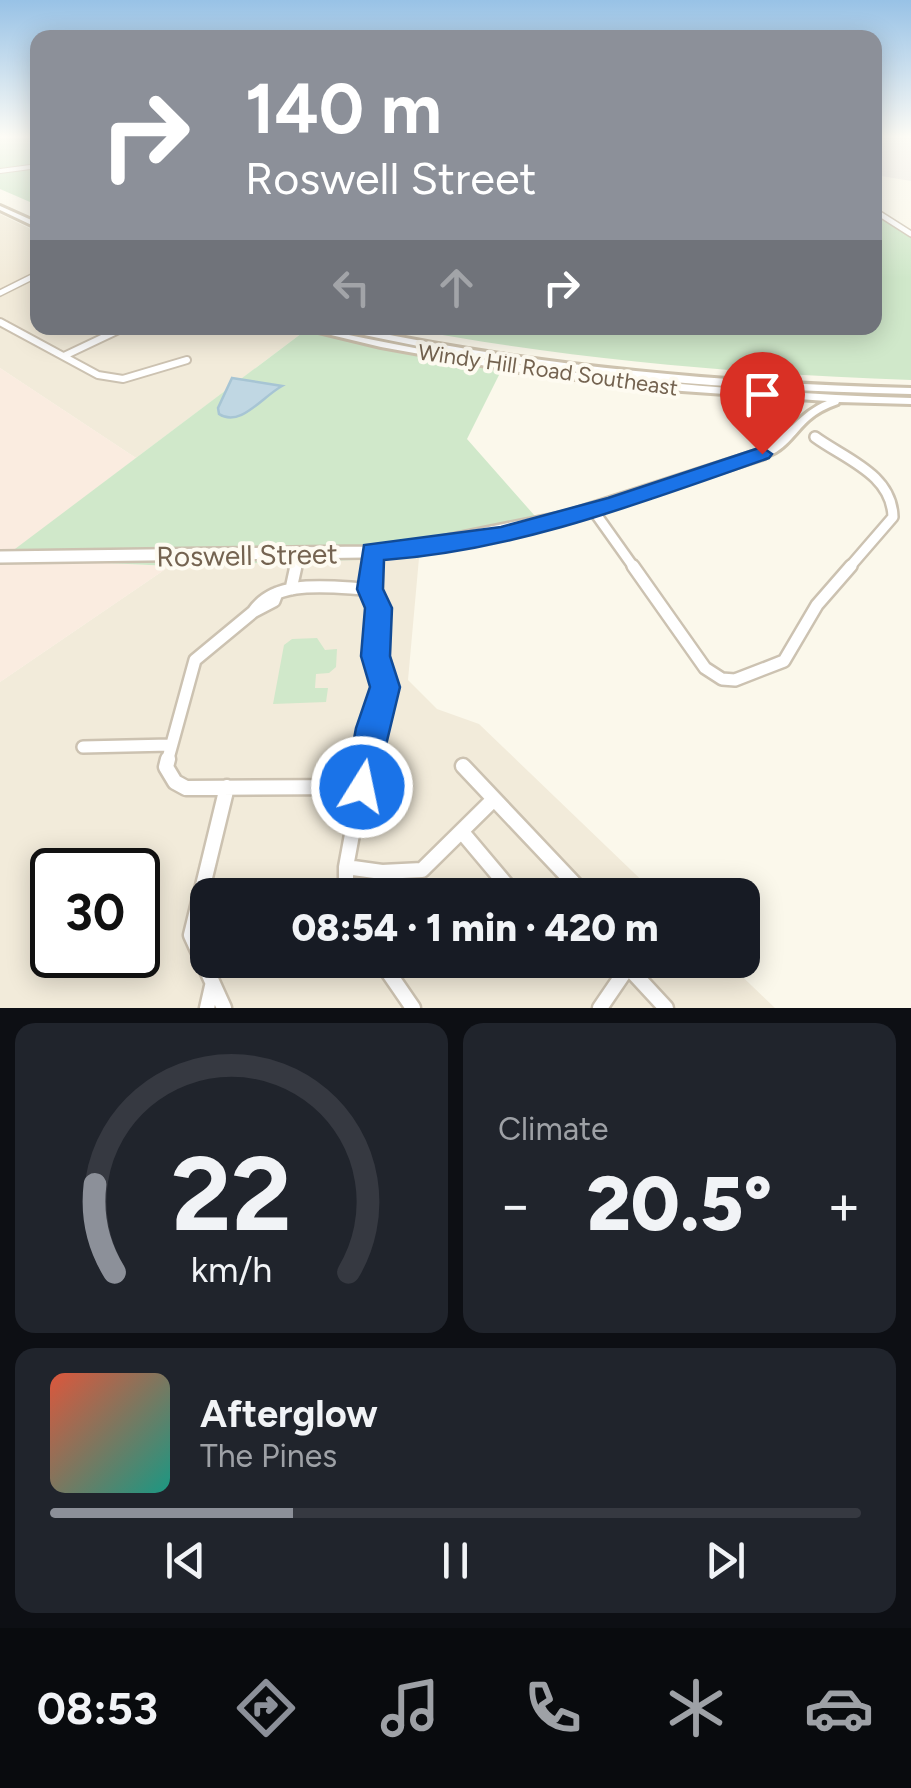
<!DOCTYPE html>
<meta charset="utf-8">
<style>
:root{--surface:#171b24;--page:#20242c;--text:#f1f3f6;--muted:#9ea1a6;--line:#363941;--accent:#8c9099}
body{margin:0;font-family:Figtree,sans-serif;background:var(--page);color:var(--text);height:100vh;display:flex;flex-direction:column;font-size:38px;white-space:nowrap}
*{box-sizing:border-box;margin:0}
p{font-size:32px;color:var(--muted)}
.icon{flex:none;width:55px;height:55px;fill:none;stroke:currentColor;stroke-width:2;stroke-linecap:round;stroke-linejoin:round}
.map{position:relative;height:1008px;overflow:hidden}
.panel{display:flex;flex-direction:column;gap:15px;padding:15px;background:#0d0f14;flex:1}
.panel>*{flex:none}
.guide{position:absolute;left:30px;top:30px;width:852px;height:305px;border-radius:20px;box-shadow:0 5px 25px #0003;background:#8c9099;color:#fff;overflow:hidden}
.speed{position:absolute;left:30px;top:848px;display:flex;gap:20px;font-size:50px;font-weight:700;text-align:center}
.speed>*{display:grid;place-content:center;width:130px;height:130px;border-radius:50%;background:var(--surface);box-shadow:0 5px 25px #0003;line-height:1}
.speed .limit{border:5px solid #111;border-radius:15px;background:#fff;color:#111}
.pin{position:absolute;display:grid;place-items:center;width:85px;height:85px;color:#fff;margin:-102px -42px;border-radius:50% 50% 50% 0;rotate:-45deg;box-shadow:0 0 10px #0007}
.pin .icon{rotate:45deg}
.me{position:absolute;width:110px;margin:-55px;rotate:10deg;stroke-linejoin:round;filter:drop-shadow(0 0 8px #0008)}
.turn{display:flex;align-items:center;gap:35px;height:210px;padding:0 50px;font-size:45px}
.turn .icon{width:130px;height:130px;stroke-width:2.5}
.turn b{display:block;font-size:70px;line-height:85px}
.lanes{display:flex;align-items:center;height:95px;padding:0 50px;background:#0003;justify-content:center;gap:50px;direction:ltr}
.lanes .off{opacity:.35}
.big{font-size:75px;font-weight:800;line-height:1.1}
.panel .widget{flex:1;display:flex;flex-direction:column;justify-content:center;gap:15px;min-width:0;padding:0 35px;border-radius:20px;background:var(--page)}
.panel .dial{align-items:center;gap:0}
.dial svg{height:260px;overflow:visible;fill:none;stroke:var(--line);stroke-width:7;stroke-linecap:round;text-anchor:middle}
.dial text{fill:var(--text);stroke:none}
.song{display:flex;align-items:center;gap:30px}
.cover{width:120px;height:120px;border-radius:15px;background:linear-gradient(135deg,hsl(10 70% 55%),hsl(170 70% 35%))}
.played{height:10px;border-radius:5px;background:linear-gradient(90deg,var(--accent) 30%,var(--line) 30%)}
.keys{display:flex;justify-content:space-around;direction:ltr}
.heat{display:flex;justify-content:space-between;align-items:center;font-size:55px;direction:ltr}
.panel .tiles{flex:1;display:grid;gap:15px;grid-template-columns:1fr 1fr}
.widget:last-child{grid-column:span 2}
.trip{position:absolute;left:190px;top:878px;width:570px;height:100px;border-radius:20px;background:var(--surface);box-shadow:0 5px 25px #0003;font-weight:800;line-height:100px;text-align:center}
.dock{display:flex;height:160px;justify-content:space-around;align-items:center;background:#090b0e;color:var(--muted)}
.dock .icon{width:70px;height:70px}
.dock .selected{color:var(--accent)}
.dock b{font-size:45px;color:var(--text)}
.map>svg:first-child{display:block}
.residential{fill:#f2ebda;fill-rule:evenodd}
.commercial{fill:#faece0}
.industrial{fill:#ede9e3}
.green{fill:#d0e8ca}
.water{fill:#c0d7e3;stroke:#a7c5d4;stroke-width:2.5}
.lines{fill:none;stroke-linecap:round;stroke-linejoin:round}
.minor-far5-casing{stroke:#ccc2b1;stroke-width:6}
.minor-far4-casing{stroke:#ccc2b1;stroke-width:8}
.minor-far3-casing{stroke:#ccc2b1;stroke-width:10}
.minor-far2-casing{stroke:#ccc2b1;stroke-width:14}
.minor-far1-casing{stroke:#ccc2b1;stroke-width:16}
.minor-casing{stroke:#ccc2b1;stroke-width:19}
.tertiary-far1-casing{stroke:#ccc2b1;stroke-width:12}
.tertiary-casing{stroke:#ccc2b1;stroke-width:16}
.secondary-casing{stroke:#cec3af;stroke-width:6}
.minor-far5{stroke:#fff;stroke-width:4}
.minor-far4{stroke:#fff;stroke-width:5}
.minor-far3{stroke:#fff;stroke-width:6}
.minor-far2{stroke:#fff;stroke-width:9}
.minor-far1{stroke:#fff;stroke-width:11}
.minor{stroke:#fff;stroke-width:14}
.tertiary-far1{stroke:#fff;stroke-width:9}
.tertiary{stroke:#fff;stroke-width:11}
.secondary{fill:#fff;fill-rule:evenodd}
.route{fill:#1a73e8;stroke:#114b97;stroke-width:2.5}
.labels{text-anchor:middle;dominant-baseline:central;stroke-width:8;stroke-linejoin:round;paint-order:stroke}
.far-street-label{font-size:22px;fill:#746350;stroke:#fefbf1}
.street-label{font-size:28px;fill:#746350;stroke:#fefbf1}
</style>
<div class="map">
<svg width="911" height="1008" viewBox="0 0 911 1008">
<rect width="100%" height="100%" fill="#fbf8eb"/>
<path class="residential" d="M 0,214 L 37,232 L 38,328 L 306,330 L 136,458 L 0,368 Z
M 419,558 L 408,680 L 437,709 L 479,724 L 657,895 L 208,895 L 208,960 L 725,960 L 775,1008 L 0,1008 L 0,682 L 170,566 ZM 52,870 L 138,870 L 138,955 L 52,955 Z"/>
<path class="commercial" d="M 0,368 L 136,458 L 5,558 L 170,566 L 0,682 Z"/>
<path class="industrial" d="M 875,138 L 911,138 L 911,181 L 875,175 Z"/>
<path class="green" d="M 0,138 L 37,138 L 37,205 L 0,189 Z
M 875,214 L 911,238 L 911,380 C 739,374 571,359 402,328 L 875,328 Z
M 306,330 L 501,371 L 467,439 L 542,524 L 419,558 L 170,566 L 3,558 Z
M 317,638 L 325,650 L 337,649 L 336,667 L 329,673 L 316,674 L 315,688 L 328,688 L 326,702 L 273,704 L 284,645 L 292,639 Z"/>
<path class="water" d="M 232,378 L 282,386 C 262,397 240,428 219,414 L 218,408 Z"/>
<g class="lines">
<g class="minor-far5-casing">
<path id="minor-far5" d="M 0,171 L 38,166"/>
</g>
<g class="minor-far4-casing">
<path id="minor-far4" d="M 875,211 L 911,234
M 0,293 L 38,274"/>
</g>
<g class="minor-far3-casing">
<path id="minor-far3" d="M 0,322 L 98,375 L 123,379 L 187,360
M 64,356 L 123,328"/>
</g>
<g class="minor-far2-casing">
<path id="minor-far2" d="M 815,437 C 845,459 892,474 893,517 L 848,569
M 593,510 L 635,569
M 295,569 L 298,555
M 371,569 L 372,552"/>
</g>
<g class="minor-far1-casing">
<path id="minor-far1" d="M 633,566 L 705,668 L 722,679 L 735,680 L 784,661 L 817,605 L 851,566
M 291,589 L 296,566
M 253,612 C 276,577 334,588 370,589
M 83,747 L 170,745
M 167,762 L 195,660 L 253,612 L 274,601 L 277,593
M 366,762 L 385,687 L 376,656 L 379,607 L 370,589 L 371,566"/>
</g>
<g class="minor-casing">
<path id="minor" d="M 168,759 L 166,767 L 175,782 L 186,788 L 361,787
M 463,766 L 585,895
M 462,832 L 515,895
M 346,867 L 382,872 L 422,870 L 494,799
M 346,895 L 346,867 L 366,759
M 380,960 L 413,1008
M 207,1008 L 212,986
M 224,1008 L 191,935 L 227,787
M 600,1008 L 628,967 L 666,1008"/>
</g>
<g class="tertiary-far1-casing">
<path id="tertiary-far1" d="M 769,386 L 781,418"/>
</g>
<g class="tertiary-casing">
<path id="tertiary" d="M 0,557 L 364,552 L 417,547 L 566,517 L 762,454 L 773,444 L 783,424 L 780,416"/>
</g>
<g class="secondary-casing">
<path id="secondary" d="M 0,206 L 38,223 L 38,228 L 0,210 Z
M 302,328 L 316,328 C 514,372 708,391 911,398 L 911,404 L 839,402 L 838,404 C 827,408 818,412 809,420 C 793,434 782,457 758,457 L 756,454 L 758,451 C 785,439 799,412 827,401 L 682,391 L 531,374 L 381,347 Z
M 341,328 L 355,328 C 539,367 724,383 911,388 L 911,394 C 792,391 673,385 555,369 C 484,359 414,346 345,331 Z"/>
</g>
<use href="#minor-far5" class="minor-far5"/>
<use href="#minor-far4" class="minor-far4"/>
<use href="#minor-far3" class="minor-far3"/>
<use href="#minor-far2" class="minor-far2"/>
<use href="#minor-far1" class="minor-far1"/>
<use href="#minor" class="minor"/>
<use href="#tertiary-far1" class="tertiary-far1"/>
<use href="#tertiary" class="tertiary"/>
<use href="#secondary" class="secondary"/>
</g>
<linearGradient id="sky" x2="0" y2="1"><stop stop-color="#98c2e6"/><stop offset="0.49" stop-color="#fdfcf6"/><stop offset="1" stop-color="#fdfcf6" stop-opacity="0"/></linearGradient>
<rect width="911" height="279" fill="url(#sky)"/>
<path class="route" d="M 762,447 L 772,454 L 769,458 C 643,502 519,550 384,560 L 383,589 L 392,608 L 390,656 L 400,687 L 373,799 L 362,804 L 350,799 L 345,787 L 356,728 L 370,687 L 361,656 L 365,608 L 357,589 L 364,545 L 501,527 L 608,498 Z"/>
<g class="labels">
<g class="far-street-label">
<text transform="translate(548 370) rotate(8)">Windy Hill Road Southeast</text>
</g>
<g class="street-label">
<text transform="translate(247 555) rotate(-1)">Roswell Street</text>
</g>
</g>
</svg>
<div class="speed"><div class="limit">30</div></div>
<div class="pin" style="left:762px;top:454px;background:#d93025"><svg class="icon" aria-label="arrive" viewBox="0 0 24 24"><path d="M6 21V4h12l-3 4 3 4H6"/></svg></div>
<svg class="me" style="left:362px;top:787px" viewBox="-20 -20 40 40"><circle r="17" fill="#1a73e8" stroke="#fff" stroke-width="3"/><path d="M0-11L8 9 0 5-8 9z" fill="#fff"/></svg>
<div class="trip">08:54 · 1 min · 420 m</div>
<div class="guide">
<div class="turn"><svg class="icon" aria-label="right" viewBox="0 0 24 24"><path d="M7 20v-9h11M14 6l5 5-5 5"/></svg><div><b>140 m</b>Roswell Street</div></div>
<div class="lanes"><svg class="icon off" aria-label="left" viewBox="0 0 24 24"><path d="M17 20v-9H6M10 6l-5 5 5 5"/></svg><svg class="icon off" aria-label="ahead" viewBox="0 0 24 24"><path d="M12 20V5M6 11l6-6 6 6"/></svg><svg class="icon" aria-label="right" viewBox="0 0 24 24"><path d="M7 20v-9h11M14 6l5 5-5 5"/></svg></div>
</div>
</div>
<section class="panel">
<div class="tiles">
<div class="widget dial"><svg viewBox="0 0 100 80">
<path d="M14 69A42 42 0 1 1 86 69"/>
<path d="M14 69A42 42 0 0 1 8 42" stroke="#8c9099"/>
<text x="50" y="56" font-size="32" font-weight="700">22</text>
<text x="50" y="72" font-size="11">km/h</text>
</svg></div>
<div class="widget"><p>Climate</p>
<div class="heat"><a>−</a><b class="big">20.5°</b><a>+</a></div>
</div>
<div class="widget">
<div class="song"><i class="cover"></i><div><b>Afterglow</b><p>The Pines</p></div></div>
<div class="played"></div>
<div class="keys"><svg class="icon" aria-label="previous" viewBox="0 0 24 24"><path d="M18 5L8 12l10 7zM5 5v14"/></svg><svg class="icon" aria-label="pause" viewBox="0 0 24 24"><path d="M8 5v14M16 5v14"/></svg><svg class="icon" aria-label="next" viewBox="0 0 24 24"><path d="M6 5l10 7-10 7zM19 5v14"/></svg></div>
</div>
</div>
</section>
<nav class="dock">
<b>08:53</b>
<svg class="icon selected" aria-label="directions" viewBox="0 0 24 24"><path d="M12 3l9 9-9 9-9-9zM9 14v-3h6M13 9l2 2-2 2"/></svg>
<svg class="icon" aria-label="music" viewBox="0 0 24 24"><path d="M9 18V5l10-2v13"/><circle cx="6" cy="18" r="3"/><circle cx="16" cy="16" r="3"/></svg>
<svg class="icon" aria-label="phone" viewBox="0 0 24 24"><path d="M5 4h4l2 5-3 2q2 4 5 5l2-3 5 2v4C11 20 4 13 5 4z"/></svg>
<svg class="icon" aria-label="climate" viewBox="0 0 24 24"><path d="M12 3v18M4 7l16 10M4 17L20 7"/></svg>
<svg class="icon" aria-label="car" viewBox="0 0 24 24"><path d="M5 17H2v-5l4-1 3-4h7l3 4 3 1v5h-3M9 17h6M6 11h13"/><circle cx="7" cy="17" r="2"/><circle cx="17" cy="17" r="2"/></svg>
</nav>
